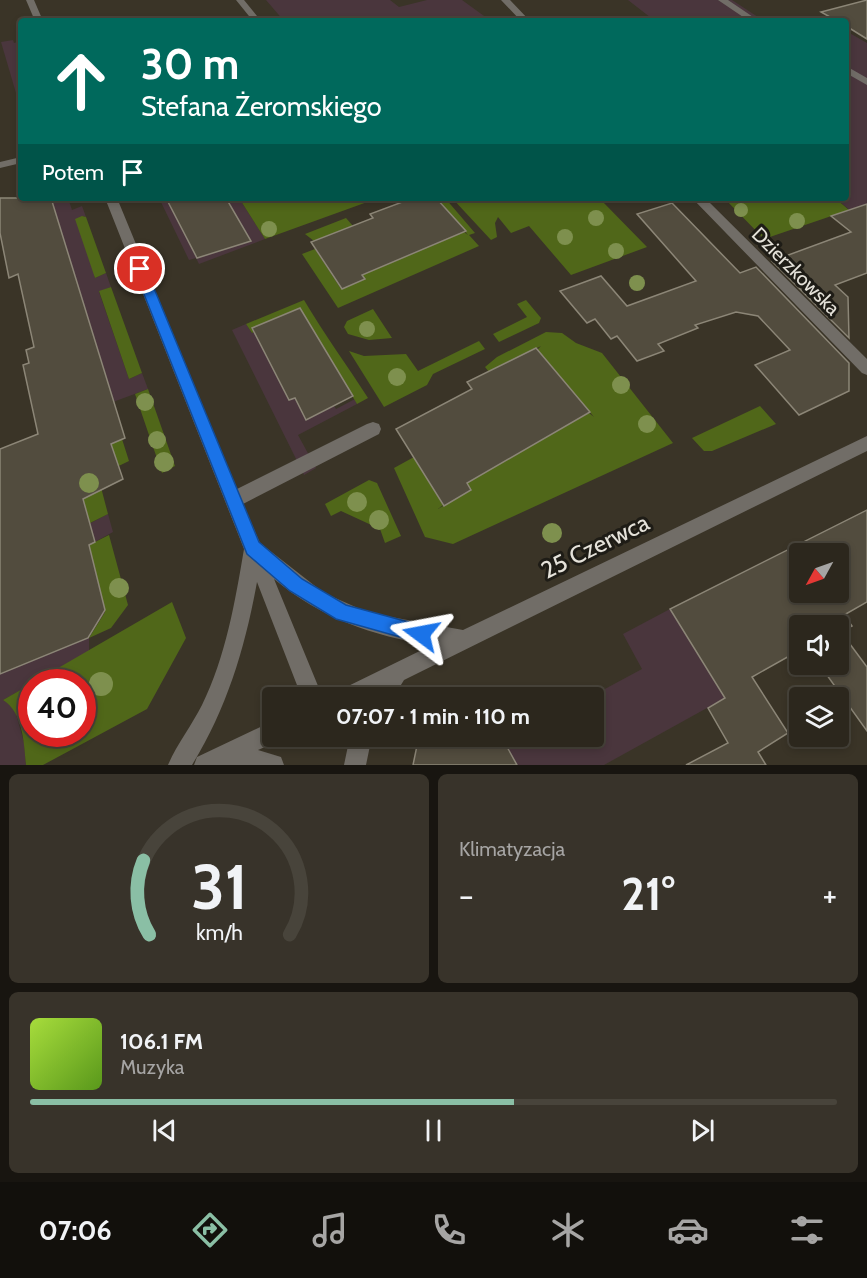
<!DOCTYPE html>
<html lang="pl">
<meta charset="utf-8">
<style>
:root{--surface:#2c271d;--page:#38332a;--text:#f1f3f6;--muted:#a6a5a4;--line:#48443b;--accent:#8abfa5}
body{margin:0;font-family:Cabin,sans-serif;background:var(--page);color:var(--text);height:100vh;display:flex;flex-direction:column;font-size:22px;white-space:nowrap}
*{box-sizing:border-box;margin:0}
p{font-size:20px;color:var(--muted)}
.icon{flex:none;width:33px;height:33px;fill:none;stroke:currentColor;stroke-width:2;stroke-linecap:round;stroke-linejoin:round}
.map{position:relative;height:765px;overflow:hidden}
.details{display:flex;flex-direction:column;gap:9px;padding:9px;background:#181510;flex:1}
.details>*{flex:none}
.top-card{position:absolute;left:18px;top:18px;width:831px;height:183px;border-radius:6px;box-shadow:0 3px 9px #0003,0 0 0 2px var(--line);background:#00695c;color:#fff;overflow:hidden}
.needle{width:39px;rotate:230deg}
.tools{position:absolute;left:789px;top:543px;display:grid;gap:12px}
.tools a{display:grid;place-items:center;width:60px;height:60px;border-radius:6px;background:var(--surface);box-shadow:0 3px 9px #0003,0 0 0 2px var(--line);font-size:30px}
.speed{position:absolute;left:18px;top:669px;display:flex;gap:12px;font-size:30px;font-weight:700;text-align:center}
.speed>*{display:grid;place-content:center;width:78px;height:78px;border-radius:50%;background:var(--surface);box-shadow:0 3px 9px #0003,0 0 0 2px var(--line);line-height:1}
.speed .limit{border:9px solid #d22;background:#fff;color:#111}
.pin{position:absolute;display:grid;place-items:center;width:51px;height:51px;color:#fff;margin:-26px;border:3px solid #fff;border-radius:50%;box-shadow:0 2px 6px #0007}
.me{position:absolute;width:66px;margin:-33px;rotate:283deg;stroke-linejoin:round;filter:drop-shadow(0 0 4px #0008)}
.turn{display:flex;align-items:center;gap:21px;height:126px;padding:0 24px;font-size:27px}
.turn .icon{width:78px;height:78px;stroke-width:2.5}
.turn b{display:block;font-size:42px;line-height:51px}
.then{display:flex;align-items:center;height:57px;padding:0 24px;background:#0003;gap:12px;font-size:22px}
.big{font-size:45px;font-weight:800;line-height:1.1}
.details .card{flex:1;display:flex;flex-direction:column;justify-content:center;gap:9px;min-width:0;padding:0 21px;border-radius:9px;background:var(--page)}
.details .dial{align-items:center;gap:0}
.dial svg{height:156px;overflow:visible;fill:none;stroke:var(--line);stroke-width:7;stroke-linecap:round;text-anchor:middle}
.dial text{fill:var(--text);stroke:none}
.song{display:flex;align-items:center;gap:18px}
.cover{width:72px;height:72px;border-radius:9px;background:linear-gradient(135deg,hsl(80 70% 55%),hsl(90 70% 35%))}
.played{height:6px;border-radius:3px;background:linear-gradient(90deg,var(--accent) 60%,var(--line) 60%)}
.keys{display:flex;justify-content:space-around;direction:ltr}
.heat{display:flex;justify-content:space-between;align-items:center;font-size:33px;direction:ltr}
.details .tiles{flex:1;display:grid;gap:9px;grid-template-columns:1fr 1fr}
.card:last-child{grid-column:span 2}
.trip{position:absolute;left:262px;top:687px;width:342px;height:60px;border-radius:6px;background:var(--surface);box-shadow:0 3px 9px #0003,0 0 0 2px var(--line);font-weight:800;line-height:60px;text-align:center}
.menu{display:flex;height:96px;justify-content:space-around;align-items:center;background:#12100c;color:var(--muted)}
.menu .icon{width:42px;height:42px}
.menu .selected{color:var(--accent)}
.menu b{font-size:27px;color:var(--text)}
.map>svg:first-child{display:block}
.commercial{fill:#4a363d}
.green{fill:#506719}
.building{fill:#524c3e;stroke:#8c8677;stroke-width:1.5;fill-rule:evenodd}
.lines{fill:none;stroke-linecap:round;stroke-linejoin:round}
.minor{fill:#716d67;fill-rule:evenodd}
.tree{fill:#7e904e}
.route{fill:#1a73e8;stroke:#114b97;stroke-width:1.5}
.labels{text-anchor:middle;dominant-baseline:central;stroke-width:6;stroke-linejoin:round;paint-order:stroke}
.street-label{font-size:20px;fill:#e5e2da;stroke:#1e1c16}
.near-street-label{font-size:24px;fill:#e5e2da;stroke:#1e1c16}
</style>
<div class="map">
<svg width="867" height="765" viewBox="0 0 867 765">
<rect width="100%" height="100%" fill="#3a3427"/>
<path class="commercial" d="M 266,0 L 390,0 L 399,7 L 427,0 L 462,0 L 491,21 L 284,21 Z
M 628,0 L 732,0 L 764,21 L 655,21 Z
M 846,31 L 867,43 L 867,224 L 835,198 L 846,198 Z
M 13,40 L 14,43 L 21,41 L 21,110 L 1,42 Z
M 51,198 L 68,198 L 72,210 L 82,206 L 86,217 L 82,216 L 95,278 L 106,273 L 111,287 L 99,292 L 129,379 L 142,373 L 148,389 L 113,402 L 125,438 L 67,465 L 85,526 L 108,514 L 113,532 L 89,545 L 105,613 L 89,636 L 89,652 L 3,700 L 12,705 L 16,714 L 24,742 L 26,765 L 0,765 L 0,449 L 45,431 Z
M 159,198 L 166,198 L 197,258 L 250,241 L 226,198 L 239,198 L 265,239 L 199,264 L 196,258 L 189,260 Z
M 246,324 L 252,333 L 259,329 L 264,351 L 289,400 L 295,398 L 306,419 L 334,406 L 336,409 L 355,399 L 357,404 L 298,435 L 316,468 L 304,475 L 232,330 Z
M 670,609 L 725,698 L 604,765 L 517,765 L 501,737 L 594,736 L 594,698 L 590,697 L 642,669 L 623,634 Z"/>
<path class="green" d="M 239,198 L 368,198 L 370,201 L 265,239 Z
M 436,198 L 445,198 L 475,233 L 469,235 L 479,246 L 338,308 L 302,254 L 315,249 L 341,289 L 364,279 L 362,275 L 464,232 L 468,235 Z
M 452,198 L 593,198 L 597,202 L 602,201 L 647,247 L 571,275 L 529,226 L 511,233 L 498,217 L 495,223 L 497,237 L 491,240 Z
M 724,198 L 835,198 L 849,210 L 764,239 Z
M 82,216 L 86,217 L 106,273 L 95,278 L 75,219 Z
M 346,218 L 353,226 L 314,241 L 305,234 Z
M 111,287 L 142,373 L 129,379 L 99,291 Z
M 304,300 C 324,334 347,365 368,398 L 357,404 L 300,308 L 275,318 L 252,333 L 246,324 Z
M 526,300 L 541,318 L 539,323 L 499,342 L 493,334 L 527,317 L 517,304 Z
M 373,309 L 392,338 L 369,340 L 348,334 L 344,327 L 347,321 Z
M 546,332 L 562,333 L 576,343 L 602,353 L 673,443 L 453,544 L 425,537 L 394,468 L 414,457 L 443,505 L 438,509 L 471,490 L 467,483 L 589,413 L 594,417 L 537,350 L 541,346 L 514,360 L 494,378 L 485,367 L 497,357 Z
M 479,341 L 485,349 L 433,374 L 427,385 L 384,407 L 349,351 L 364,356 L 406,354 L 418,371 Z
M 148,389 L 175,466 L 162,473 L 135,394 Z
M 760,406 L 776,424 L 712,451 L 704,451 L 692,438 Z
M 122,439 L 129,461 L 98,476 L 108,514 L 84,526 L 67,465 Z
M 369,480 L 377,483 L 401,536 L 385,543 L 380,529 L 341,511 L 331,516 L 325,504 Z
M 109,535 L 128,605 L 111,628 L 89,638 L 105,612 L 89,545 Z
M 172,602 L 186,638 L 147,709 L 43,765 L 26,765 C 24,743 23,712 3,700 L 31,684 L 32,734 L 82,734 L 82,682 L 34,682 Z"/>
<path class="building" d="M 867,0 L 867,39 L 846,26 L 846,21 L 837,21 L 821,12 Z
M 0,198 L 51,198 L 125,438 L 111,444 L 123,479 L 83,499 L 95,542 L 89,545 L 105,610 L 88,638 L 0,674 L 0,449 L 38,434 L 23,365 L 29,363 L 26,350 L 34,347 L 18,274 L 9,278 L 0,233 Z
M 166,198 L 226,198 L 251,241 L 197,258 Z
M 413,198 L 436,198 L 466,231 L 362,275 L 365,279 L 342,289 L 311,242 L 373,218 L 370,214 Z
M 672,203 L 740,273 L 756,267 L 849,363 L 849,391 L 799,415 L 755,365 L 790,350 L 758,316 L 736,312 L 695,325 L 698,328 L 658,344 L 664,351 L 637,361 L 617,336 L 611,339 L 595,319 L 587,323 L 560,291 L 601,276 L 627,306 L 696,281 L 637,214 Z
M 867,204 L 867,273 L 835,285 L 848,297 L 849,338 L 772,261 L 851,232 L 831,216 Z
M 300,308 L 353,396 L 306,420 L 295,398 L 289,400 L 252,328 Z
M 536,348 L 590,412 L 467,483 L 471,490 L 444,506 L 396,429 L 472,389 L 467,382 Z
M 867,510 L 867,602 L 844,615 L 852,626 L 841,632 L 867,667 L 867,731 L 819,664 L 838,664 L 838,626 L 800,626 L 800,650 L 752,677 L 788,733 L 758,752 L 766,765 L 686,765 L 728,743 L 708,708 L 725,698 L 670,609 ZM 800,554 L 838,554 L 838,592 L 800,592 Z
M 419,736 L 501,736 L 517,765 L 413,765 Z"/>
<g class="lines">
<path class="minor" d="M 26,0 L 34,0 L 43,21 L 35,21 Z
M 236,0 L 244,0 L 261,21 L 253,21 Z
M 501,0 L 510,0 L 530,21 L 521,21 Z
M 718,0 L 728,0 L 759,21 L 749,21 Z
M 846,66 L 867,78 L 867,85 L 846,73 Z
M 21,157 L 21,163 L 0,168 L 0,162 Z
M 105,198 L 117,198 L 237,489 L 367,424 L 373,422 L 379,424 L 381,429 L 379,434 L 243,504 L 260,543 L 324,593 L 369,613 L 463,630 L 867,436 L 867,451 L 404,680 L 393,698 L 335,698 L 338,691 L 432,645 C 372,636 321,618 274,579 L 323,698 L 302,698 L 257,582 C 245,648 227,708 192,765 L 168,765 C 177,744 192,725 202,705 C 226,656 235,602 244,549 Z
M 692,198 L 705,198 L 867,359 L 867,375 L 862,373 Z
M 273,721 L 273,736 L 282,736 L 281,740 L 258,750 L 281,757 L 284,765 L 194,765 L 197,757 Z
M 350,736 L 372,736 L 366,765 L 344,765 Z"/>
</g>
<g class="tree">
<circle cx="741" cy="210" r="7"/>
<circle cx="596" cy="218" r="8"/>
<circle cx="797" cy="221" r="8"/>
<circle cx="269" cy="229" r="8"/>
<circle cx="565" cy="237" r="8"/>
<circle cx="616" cy="251" r="8"/>
<circle cx="637" cy="283" r="8"/>
<circle cx="367" cy="329" r="8"/>
<circle cx="397" cy="377" r="9"/>
<circle cx="621" cy="385" r="9"/>
<circle cx="145" cy="402" r="9"/>
<circle cx="647" cy="424" r="9"/>
<circle cx="157" cy="440" r="9"/>
<circle cx="164" cy="462" r="10"/>
<circle cx="89" cy="483" r="10"/>
<circle cx="357" cy="502" r="10"/>
<circle cx="379" cy="520" r="10"/>
<circle cx="552" cy="533" r="10"/>
<circle cx="119" cy="588" r="10"/>
<circle cx="101" cy="684" r="12"/>
</g>
<path class="route" d="M 140,265 L 146,269 L 259,542 L 302,579 L 346,605 L 427,627 L 430,634 L 427,640 L 421,643 L 336,619 L 290,591 L 247,554 L 134,269 Z"/>
<g class="labels">
<g class="street-label">
<text transform="translate(796 271) rotate(45)">Dzierzkowska</text>
</g>
<g class="near-street-label">
<text transform="translate(595 546) rotate(-26)">25 Czerwca</text>
</g>
</g>
</svg>
<div class="tools">
<a><svg class="needle" viewBox="-14 -14 28 28"><path d="M0-13l5 13h-10z" fill="#e53935"/><path d="M0 13l5-13h-10z" fill="#a6a5a4"/></svg></a>
<a><svg class="icon" aria-label="sound" viewBox="0 0 24 24"><path d="M4 9h4l5-4v14l-5-4H4zM17 9q2 3 0 6"/></svg></a>
<a><svg class="icon" aria-label="layers" viewBox="0 0 24 24"><path d="M12 4l9 5-9 5-9-5zM3 14l9 5 9-5"/></svg></a>
</div>
<div class="speed"><div class="limit">40</div></div>
<div class="pin" style="left:140px;top:269px;background:#d93025"><svg class="icon" aria-label="arrive" viewBox="0 0 24 24"><path d="M6 21V4h12l-3 4 3 4H6"/></svg></div>
<svg class="me" style="left:421px;top:634px" viewBox="-20 -20 40 40"><path d="M0-17L14 15 0 8-14 15z" fill="#1a73e8" stroke="#fff" stroke-width="4"/></svg>
<div class="trip">07:07 · 1 min · 110 m</div>
<div class="top-card">
<div class="turn"><svg class="icon" aria-label="ahead" viewBox="0 0 24 24"><path d="M12 20V5M6 11l6-6 6 6"/></svg><div><b>30 m</b>Stefana Żeromskiego</div></div>
<div class="then">Potem<svg class="icon" aria-label="arrive" viewBox="0 0 24 24"><path d="M6 21V4h12l-3 4 3 4H6"/></svg></div>
</div>
</div>
<section class="details">
<div class="tiles">
<div class="card dial"><svg viewBox="0 0 100 80">
<path d="M14 69A42 42 0 1 1 86 69"/>
<path d="M14 69A42 42 0 0 1 11 31" stroke="#8abfa5"/>
<text x="50" y="56" font-size="32" font-weight="700">31</text>
<text x="50" y="72" font-size="11">km/h</text>
</svg></div>
<div class="card"><p>Klimatyzacja</p>
<div class="heat"><a>−</a><b class="big">21°</b><a>+</a></div>
</div>
<div class="card">
<div class="song"><i class="cover"></i><div><b>106.1 FM</b><p>Muzyka</p></div></div>
<div class="played"></div>
<div class="keys"><svg class="icon" aria-label="previous" viewBox="0 0 24 24"><path d="M18 5L8 12l10 7zM5 5v14"/></svg><svg class="icon" aria-label="pause" viewBox="0 0 24 24"><path d="M8 5v14M16 5v14"/></svg><svg class="icon" aria-label="next" viewBox="0 0 24 24"><path d="M6 5l10 7-10 7zM19 5v14"/></svg></div>
</div>
</div>
</section>
<nav class="menu">
<b>07:06</b>
<svg class="icon selected" aria-label="directions" viewBox="0 0 24 24"><path d="M12 3l9 9-9 9-9-9zM9 14v-3h6M13 9l2 2-2 2"/></svg>
<svg class="icon" aria-label="music" viewBox="0 0 24 24"><path d="M9 18V5l10-2v13"/><circle cx="6" cy="18" r="3"/><circle cx="16" cy="16" r="3"/></svg>
<svg class="icon" aria-label="phone" viewBox="0 0 24 24"><path d="M5 4h4l2 5-3 2q2 4 5 5l2-3 5 2v4C11 20 4 13 5 4z"/></svg>
<svg class="icon" aria-label="climate" viewBox="0 0 24 24"><path d="M12 3v18M4 7l16 10M4 17L20 7"/></svg>
<svg class="icon" aria-label="car" viewBox="0 0 24 24"><path d="M5 17H2v-5l4-1 3-4h7l3 4 3 1v5h-3M9 17h6M6 11h13"/><circle cx="7" cy="17" r="2"/><circle cx="17" cy="17" r="2"/></svg>
<svg class="icon" aria-label="filters" viewBox="0 0 24 24"><path d="M4 7h16M4 17h16"/><circle cx="9" cy="7" r="2"/><circle cx="15" cy="17" r="2"/></svg>
</nav>
